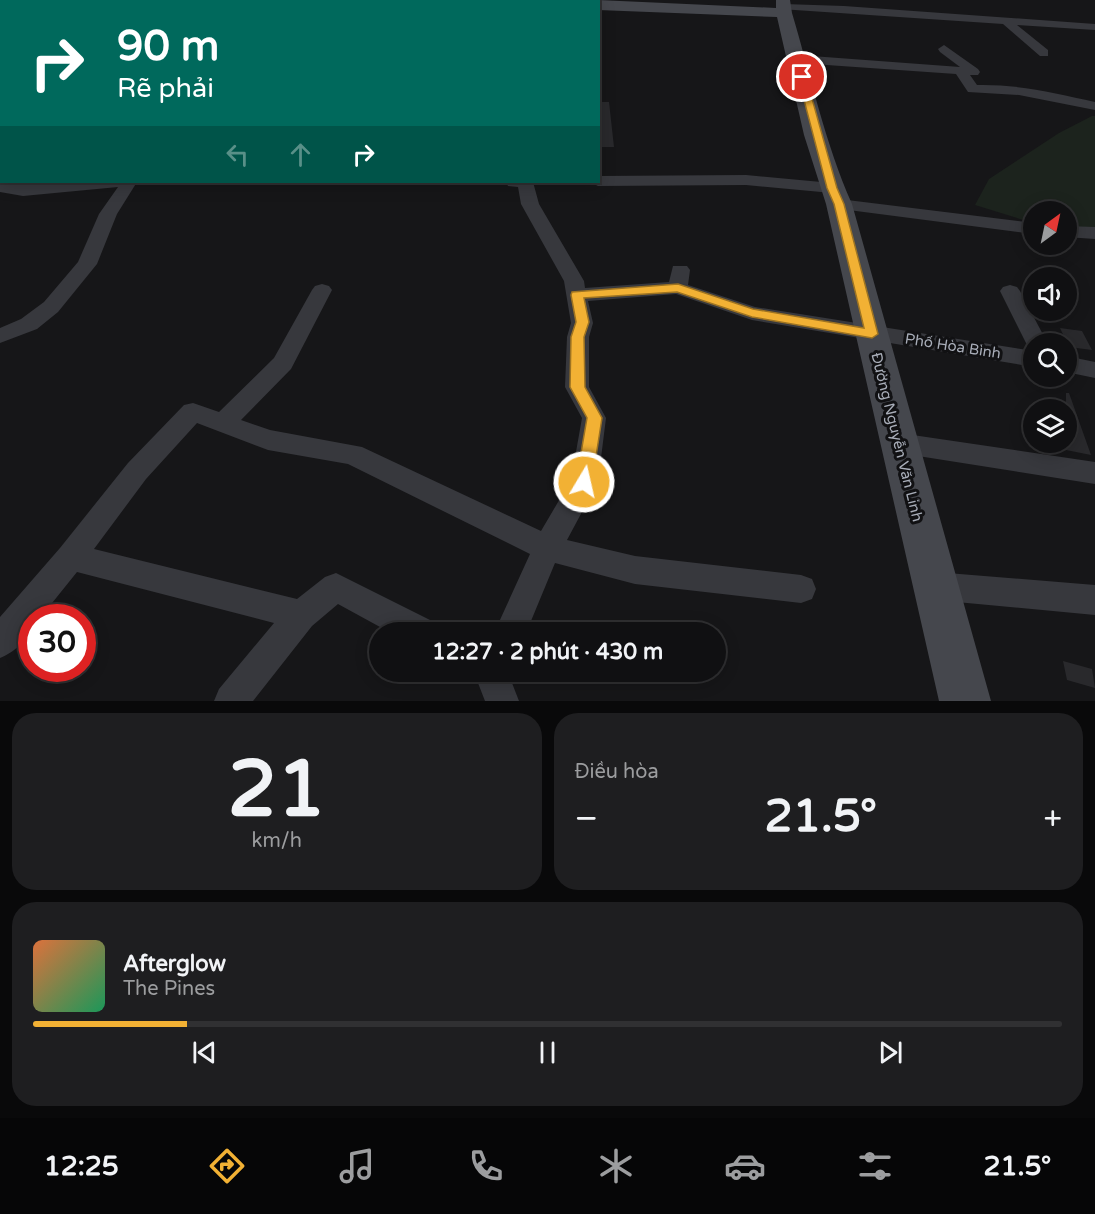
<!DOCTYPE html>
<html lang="vi">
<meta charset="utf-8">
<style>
:root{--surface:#101012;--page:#1e1e20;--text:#f1f3f6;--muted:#9c9d9f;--line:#303032;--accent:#f2b134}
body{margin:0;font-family:"Varela Round",sans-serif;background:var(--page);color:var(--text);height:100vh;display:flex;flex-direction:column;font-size:22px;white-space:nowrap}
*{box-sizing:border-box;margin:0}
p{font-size:20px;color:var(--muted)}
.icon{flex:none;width:33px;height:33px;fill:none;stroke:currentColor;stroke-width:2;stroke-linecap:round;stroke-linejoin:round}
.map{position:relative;height:701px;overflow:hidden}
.drawer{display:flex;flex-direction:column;gap:12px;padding:12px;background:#09090a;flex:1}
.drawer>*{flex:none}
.top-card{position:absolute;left:0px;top:0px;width:600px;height:183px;box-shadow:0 3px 15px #0003,0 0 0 2px var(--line);background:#00695c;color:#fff;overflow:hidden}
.needle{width:39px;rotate:33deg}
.buttons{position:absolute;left:1023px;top:201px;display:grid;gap:12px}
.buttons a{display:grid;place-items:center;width:54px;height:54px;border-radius:50%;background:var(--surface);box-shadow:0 3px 15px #0003,0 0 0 2px var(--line);font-size:30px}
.speed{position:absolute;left:18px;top:604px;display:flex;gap:12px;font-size:30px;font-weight:700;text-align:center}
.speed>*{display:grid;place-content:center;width:78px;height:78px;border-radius:50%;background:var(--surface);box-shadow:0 3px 15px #0003,0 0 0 2px var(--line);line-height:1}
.speed .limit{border:9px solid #d22;background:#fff;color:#111}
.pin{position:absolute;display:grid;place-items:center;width:51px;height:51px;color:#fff;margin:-26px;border:3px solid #fff;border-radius:50%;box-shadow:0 2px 6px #0007}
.me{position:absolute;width:66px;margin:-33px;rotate:9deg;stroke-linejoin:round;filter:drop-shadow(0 0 4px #0008)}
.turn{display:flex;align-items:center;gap:21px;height:126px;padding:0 18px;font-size:27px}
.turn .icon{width:78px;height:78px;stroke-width:2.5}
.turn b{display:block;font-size:42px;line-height:51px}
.lanes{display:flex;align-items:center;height:57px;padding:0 18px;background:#0003;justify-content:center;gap:30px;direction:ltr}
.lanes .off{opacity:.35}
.big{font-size:45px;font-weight:700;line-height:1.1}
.drawer .widget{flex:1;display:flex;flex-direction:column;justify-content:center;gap:9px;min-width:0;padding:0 21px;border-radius:24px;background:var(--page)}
.drawer .dial{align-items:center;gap:0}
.dial b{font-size:78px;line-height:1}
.song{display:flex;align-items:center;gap:18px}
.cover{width:72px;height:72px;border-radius:9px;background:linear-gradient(135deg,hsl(20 70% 55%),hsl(150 70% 35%))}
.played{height:6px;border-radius:3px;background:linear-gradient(90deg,var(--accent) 15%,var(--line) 15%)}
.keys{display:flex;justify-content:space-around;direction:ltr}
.heat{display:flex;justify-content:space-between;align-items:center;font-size:33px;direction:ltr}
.drawer .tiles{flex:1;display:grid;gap:12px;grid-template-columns:1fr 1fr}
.widget:last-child{grid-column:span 2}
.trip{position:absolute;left:369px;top:622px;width:357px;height:60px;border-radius:30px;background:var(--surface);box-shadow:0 3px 15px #0003,0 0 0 2px var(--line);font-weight:700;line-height:60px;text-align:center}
.menu{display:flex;height:96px;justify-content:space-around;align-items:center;background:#060607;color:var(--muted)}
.menu .icon{width:42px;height:42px}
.menu .selected{color:var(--accent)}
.menu b{font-size:27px;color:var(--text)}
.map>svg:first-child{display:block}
.green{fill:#1c231d}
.building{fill:#29292c}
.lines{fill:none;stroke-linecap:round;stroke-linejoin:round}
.street{fill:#37383d;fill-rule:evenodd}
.secondary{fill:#45474d;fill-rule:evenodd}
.route{fill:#f2b134;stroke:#9d7322;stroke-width:1.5}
.labels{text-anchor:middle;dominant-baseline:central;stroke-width:6;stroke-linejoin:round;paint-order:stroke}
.street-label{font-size:15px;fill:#a8adb8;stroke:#111113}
</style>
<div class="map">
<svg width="1095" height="701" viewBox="0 0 1095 701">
<rect width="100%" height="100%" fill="#161618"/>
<path class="green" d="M 1092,116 L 1095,116 L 1095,237 L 1067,231 L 1066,212 L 1034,212 L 1033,223 L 975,205 L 989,179 L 1059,133 Z"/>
<path class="building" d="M 598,102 L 609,102 L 614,147 L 598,147 Z
M 1060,328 L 1082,331 L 1092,350 L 1069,347 Z
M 1066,393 L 1069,393 L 1091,455 L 1066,450 Z
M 1063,661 L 1092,669 L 1095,688 L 1067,680 Z"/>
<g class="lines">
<path class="street" d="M 78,0 L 91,0 L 77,2 Z
M 171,0 L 181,0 L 170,2 Z
M 262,0 L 273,0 L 261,2 Z
M 337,0 L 352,0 L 336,2 Z
M 478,0 L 488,0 L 488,2 L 478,2 Z
M 784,4 L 844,6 L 1095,24 L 1095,30 L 1017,25 L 1048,50 L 1048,56 L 1040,56 L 1003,24 L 780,9 L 779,7 Z
M 0,32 L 2,32 L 0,39 Z
M 944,45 L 978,69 L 980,72 L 978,75 L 970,75 L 977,85 C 1017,84 1056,93 1095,102 L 1095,110 L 1019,95 L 968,92 L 956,74 L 798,63 L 792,59 L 798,55 L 960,67 L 940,52 L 938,49 Z
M 746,175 L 832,183 L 840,188 L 832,193 L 746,185 L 598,186 L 590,182 L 598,182 L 598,176 Z
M 0,182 C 45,190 92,177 137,182 L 117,214 L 97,264 L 58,312 L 37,329 L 0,343 L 0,328 L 21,319 L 44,302 L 78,262 L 99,214 L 118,187 L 23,196 L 0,192 Z
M 506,182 L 533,182 L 539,204 L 584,281 L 585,288 L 669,282 L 673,266 L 687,266 L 690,270 L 688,285 L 755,307 L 1034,351 L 1034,367 L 752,320 L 676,294 L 588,301 L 593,323 L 589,337 L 589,387 L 606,418 L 598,482 L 567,540 L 635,556 L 801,575 L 812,579 L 816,589 L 812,599 L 801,603 L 635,584 L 555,563 L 526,633 L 494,633 L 530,554 L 348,464 L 268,450 L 197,423 L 146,479 L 94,549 L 297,599 L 325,577 L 336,573 L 434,622 L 439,633 L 391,633 L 338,604 L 312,626 L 253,701 L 214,701 L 219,689 L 274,623 L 77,572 L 40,618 L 32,618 C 32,636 16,652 0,658 L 0,617 L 60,548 L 128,463 L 184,405 L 193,403 L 219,412 L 274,358 L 312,290 L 315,286 L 322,284 L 329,286 L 332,290 L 291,369 L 241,420 L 270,430 L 362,447 L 541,531 L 571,480 L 582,418 L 565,387 L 567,337 L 571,323 L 564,281 L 521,204 L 518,187 L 508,186 Z
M 839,199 L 1034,223 L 1034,234 L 833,208 L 830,204 L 833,200 Z
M 1066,226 L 1095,227 L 1095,239 L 1066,237 Z
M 1010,285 L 1017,287 L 1020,291 L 1048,344 L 1034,344 L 1034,351 L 1029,349 L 1000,291 L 1003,287 Z
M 1066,356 L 1095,362 L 1095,378 L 1066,372 Z
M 899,433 L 1095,462 L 1095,484 L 899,453 L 890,450 L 886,443 L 890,436 Z
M 935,572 L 1095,585 L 1095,615 L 935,600 L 924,596 L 920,586 L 924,576 Z
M 477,672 L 511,672 L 512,683 L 519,701 L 485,701 L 478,683 Z"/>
<path class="secondary" d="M 598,0 L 776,8 L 776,0 L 790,0 L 792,13 C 811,77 825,143 852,204 L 991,701 L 939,701 L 826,204 L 804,135 L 777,17 L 598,10 L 598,2 L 594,2 Z
M 0,48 L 2,48 L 2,58 L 0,58 Z"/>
</g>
<path class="route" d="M 802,75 L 806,77 L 837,188 L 844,204 L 878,334 L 872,338 L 752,317 L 677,292 L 584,298 L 589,322 L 584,337 L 585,387 L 602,418 L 592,482 L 590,486 L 584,488 L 578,486 L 576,482 L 587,418 L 570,387 L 571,337 L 576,322 L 571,295 L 572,292 L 678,284 L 753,309 L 864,328 L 834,204 L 827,188 L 798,77 Z"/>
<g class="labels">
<g class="street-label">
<text transform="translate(953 346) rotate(9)">Phố Hòa Bình</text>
<text transform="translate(897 437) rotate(76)">Đường Nguyễn Văn Linh</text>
</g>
</g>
</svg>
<div class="buttons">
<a><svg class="needle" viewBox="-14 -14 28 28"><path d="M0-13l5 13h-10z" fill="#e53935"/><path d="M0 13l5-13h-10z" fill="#9c9d9f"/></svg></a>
<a><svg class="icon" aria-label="sound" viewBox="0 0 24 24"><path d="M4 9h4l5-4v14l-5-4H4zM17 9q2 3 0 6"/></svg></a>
<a><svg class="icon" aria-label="search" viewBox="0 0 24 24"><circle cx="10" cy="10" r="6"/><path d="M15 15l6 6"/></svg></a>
<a><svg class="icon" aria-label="layers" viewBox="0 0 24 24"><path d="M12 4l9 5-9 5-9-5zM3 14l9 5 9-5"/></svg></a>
</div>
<div class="speed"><div class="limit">30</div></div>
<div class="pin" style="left:802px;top:77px;background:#d93025"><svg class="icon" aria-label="arrive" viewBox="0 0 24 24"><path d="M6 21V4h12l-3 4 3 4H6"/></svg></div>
<svg class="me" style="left:584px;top:482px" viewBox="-20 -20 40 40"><circle r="17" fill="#f2b134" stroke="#fff" stroke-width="3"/><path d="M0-11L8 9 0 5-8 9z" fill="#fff"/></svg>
<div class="trip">12:27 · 2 phút · 430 m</div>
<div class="top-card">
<div class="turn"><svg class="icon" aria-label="right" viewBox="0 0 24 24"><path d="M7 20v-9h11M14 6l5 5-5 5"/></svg><div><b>90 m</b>Rẽ phải</div></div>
<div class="lanes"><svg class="icon off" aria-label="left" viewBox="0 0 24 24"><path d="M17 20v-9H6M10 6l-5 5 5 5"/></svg><svg class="icon off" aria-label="ahead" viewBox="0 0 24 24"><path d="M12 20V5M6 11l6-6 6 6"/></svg><svg class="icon" aria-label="right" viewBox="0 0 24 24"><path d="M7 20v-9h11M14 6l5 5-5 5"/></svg></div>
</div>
</div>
<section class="drawer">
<div class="tiles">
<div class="widget dial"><b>21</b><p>km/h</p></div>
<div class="widget"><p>Điều hòa</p>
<div class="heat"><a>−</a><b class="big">21.5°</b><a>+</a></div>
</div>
<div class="widget">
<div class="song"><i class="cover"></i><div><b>Afterglow</b><p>The Pines</p></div></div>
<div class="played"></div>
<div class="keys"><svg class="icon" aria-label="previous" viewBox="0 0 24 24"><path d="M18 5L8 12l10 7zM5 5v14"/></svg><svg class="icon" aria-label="pause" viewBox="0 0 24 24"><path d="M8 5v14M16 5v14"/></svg><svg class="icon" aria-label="next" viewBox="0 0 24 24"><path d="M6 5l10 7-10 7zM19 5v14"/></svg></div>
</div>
</div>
</section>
<nav class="menu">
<b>12:25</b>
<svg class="icon selected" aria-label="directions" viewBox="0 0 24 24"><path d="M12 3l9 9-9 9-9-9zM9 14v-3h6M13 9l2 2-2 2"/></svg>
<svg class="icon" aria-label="music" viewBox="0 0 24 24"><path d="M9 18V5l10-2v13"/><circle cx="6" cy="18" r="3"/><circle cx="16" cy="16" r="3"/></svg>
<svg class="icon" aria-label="phone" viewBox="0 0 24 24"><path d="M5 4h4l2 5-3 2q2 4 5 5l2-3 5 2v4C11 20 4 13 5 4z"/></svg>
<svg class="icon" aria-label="climate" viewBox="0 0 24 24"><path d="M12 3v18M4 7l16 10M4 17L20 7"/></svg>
<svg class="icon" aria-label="car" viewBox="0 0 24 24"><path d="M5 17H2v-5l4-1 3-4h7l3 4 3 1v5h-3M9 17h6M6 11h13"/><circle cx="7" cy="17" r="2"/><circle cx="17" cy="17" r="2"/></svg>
<svg class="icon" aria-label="filters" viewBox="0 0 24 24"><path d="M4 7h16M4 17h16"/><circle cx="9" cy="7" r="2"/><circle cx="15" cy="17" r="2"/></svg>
<b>21.5°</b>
</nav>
